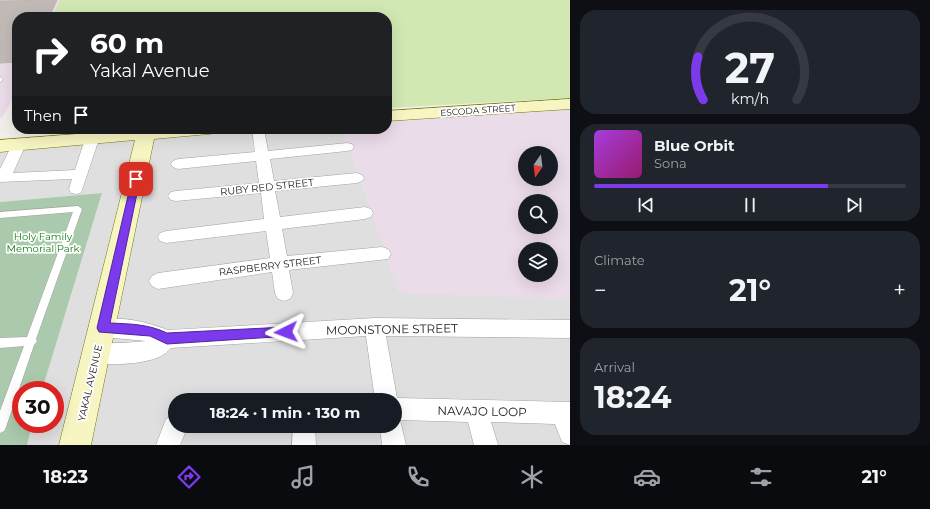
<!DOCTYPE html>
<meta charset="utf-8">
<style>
:root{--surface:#171b24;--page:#20242c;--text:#f1f3f6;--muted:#9ea1a6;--line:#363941;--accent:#7c3aed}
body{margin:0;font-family:Montserrat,sans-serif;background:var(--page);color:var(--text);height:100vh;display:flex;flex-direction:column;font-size:15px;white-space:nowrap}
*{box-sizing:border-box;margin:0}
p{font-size:13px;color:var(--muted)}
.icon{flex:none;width:22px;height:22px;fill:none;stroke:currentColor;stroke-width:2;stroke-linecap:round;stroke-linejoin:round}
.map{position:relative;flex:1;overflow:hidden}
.sheet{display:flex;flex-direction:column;gap:10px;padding:10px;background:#0d0f14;width:360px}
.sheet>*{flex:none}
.top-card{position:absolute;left:12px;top:12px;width:380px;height:122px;border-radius:16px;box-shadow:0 4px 16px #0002;background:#202124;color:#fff;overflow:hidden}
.needle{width:26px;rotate:194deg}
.buttons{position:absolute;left:518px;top:146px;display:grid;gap:8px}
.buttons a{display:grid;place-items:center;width:40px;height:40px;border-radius:50%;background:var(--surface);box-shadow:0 4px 16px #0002;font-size:20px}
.speed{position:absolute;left:12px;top:381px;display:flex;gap:8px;font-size:20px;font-weight:700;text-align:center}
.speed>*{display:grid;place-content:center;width:52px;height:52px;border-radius:50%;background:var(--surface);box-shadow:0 4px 16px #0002;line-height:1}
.speed .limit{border:6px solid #d22;background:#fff;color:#111}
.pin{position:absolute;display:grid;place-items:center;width:34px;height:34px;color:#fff;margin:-17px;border-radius:8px;box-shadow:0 2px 6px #0006}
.me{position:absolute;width:44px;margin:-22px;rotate:267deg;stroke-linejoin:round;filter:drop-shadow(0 0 3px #0008)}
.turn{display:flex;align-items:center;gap:14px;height:84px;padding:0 12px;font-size:18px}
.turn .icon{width:52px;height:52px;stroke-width:2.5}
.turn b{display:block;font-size:28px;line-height:34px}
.then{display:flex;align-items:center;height:38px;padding:0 12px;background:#0003;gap:8px;font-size:15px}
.big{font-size:30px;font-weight:700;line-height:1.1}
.sheet .widget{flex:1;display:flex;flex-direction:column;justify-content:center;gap:6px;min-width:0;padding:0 14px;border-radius:16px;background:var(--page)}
.sheet .dial{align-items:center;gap:0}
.dial svg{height:104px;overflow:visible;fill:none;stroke:var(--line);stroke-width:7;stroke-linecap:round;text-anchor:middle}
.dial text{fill:var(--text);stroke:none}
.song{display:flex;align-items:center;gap:12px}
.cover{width:48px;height:48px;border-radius:6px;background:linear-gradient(135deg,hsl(280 70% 55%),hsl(320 70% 35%))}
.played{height:4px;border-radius:2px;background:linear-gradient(90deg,var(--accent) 75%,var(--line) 75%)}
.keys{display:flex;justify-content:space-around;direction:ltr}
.heat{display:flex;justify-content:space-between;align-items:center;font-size:22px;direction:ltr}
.trip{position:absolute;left:168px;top:393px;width:234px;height:40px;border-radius:20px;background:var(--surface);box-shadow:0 4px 16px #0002;font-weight:700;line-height:40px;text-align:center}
.dock{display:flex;height:64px;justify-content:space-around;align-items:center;background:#090b0e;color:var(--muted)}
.dock .icon{width:28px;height:28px}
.dock .current{color:var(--accent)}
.dock b{font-size:18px;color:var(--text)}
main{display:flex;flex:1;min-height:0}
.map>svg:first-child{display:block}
.residential{fill:#e0dfdf;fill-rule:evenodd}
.industrial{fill:#eadce9;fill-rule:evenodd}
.grass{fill:#d2e8b3}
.cemetery{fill:#abcaad}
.building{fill:#c2bab6;stroke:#c3b4ac}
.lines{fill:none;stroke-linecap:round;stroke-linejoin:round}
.lane-casing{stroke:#a3a3a3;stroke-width:1}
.street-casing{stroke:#a3a3a3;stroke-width:1}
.secondary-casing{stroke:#75780a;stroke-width:1}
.lane{fill:#fff;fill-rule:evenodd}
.street{fill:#fff;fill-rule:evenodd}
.secondary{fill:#f7f5c2;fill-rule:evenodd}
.route{fill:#7c3aed;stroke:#51269a}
.labels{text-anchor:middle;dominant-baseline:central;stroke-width:3.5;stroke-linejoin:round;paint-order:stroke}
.far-street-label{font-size:9px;fill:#222;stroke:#fff}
.street-label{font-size:10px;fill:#222;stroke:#fff}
.park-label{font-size:10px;fill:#127f11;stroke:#fff}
.near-street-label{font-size:12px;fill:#222;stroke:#fff}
</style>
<main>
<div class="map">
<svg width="570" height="445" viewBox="0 0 570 445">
<rect width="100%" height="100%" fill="#f2eee9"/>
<path class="residential" d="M 270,129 L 343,129 L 399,292 L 570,299 L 570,445 L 27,445 L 32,424 L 55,424 L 55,390 L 42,390 L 102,193 L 0,202 L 0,150 ZM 175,400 L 395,400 L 395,426 L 175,426 Z"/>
<path class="industrial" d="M 0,0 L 60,0 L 52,17 L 17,17 L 17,91 L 2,118 L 0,118 Z
M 570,109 L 570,299 L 399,293 L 343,129 L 387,129 L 387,120 ZM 525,153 L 551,153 L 551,179 L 525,179 ZM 525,201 L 551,201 L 551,227 L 525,227 ZM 525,249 L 551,249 L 551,275 L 525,275 Z"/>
<path class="grass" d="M 60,0 L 570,0 L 570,98 L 387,108 L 387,17 L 52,17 Z"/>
<path class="cemetery" d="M 102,193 L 42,390 L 21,390 L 21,424 L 32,424 L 27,445 L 0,445 L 0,202 Z"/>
<path class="building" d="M 57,0 L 49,17 L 17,17 L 17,62 L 0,63 L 0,1 Z"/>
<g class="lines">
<g class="lane-casing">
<path id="lane" d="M 0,77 L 2,78 L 3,80 L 0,82 Z
M 78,206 L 82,209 L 36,339 L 37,341 L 34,345 L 6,427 L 4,431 L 0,433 L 0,411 L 24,346 L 0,348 L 0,338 L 27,337 L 73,212 L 0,218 L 0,212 Z"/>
</g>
<g class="street-casing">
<path id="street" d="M 252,129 L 264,129 L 268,151 L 347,143 L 352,144 L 354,147 L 352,150 L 347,151 L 270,159 L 274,181 L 357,173 L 362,175 L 364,178 L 362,181 L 357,183 L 275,191 L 280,217 L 365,207 L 371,209 L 373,213 L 371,217 L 365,219 L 282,229 L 287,256 L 382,247 L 388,249 L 391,254 L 388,259 L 289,270 L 293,293 L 290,299 L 284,301 L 278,299 L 275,293 L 272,272 L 158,289 L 152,286 L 149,281 L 152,276 L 158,273 L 270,258 L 266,231 L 166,243 L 160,241 L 158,237 L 160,233 L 166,231 L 264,219 L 261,193 L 176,201 L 171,200 L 168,196 L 171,192 L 176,191 L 259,183 L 256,161 L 178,169 L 173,167 L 171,164 L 173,161 L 178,159 L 255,152 Z
M 92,135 L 97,136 L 99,139 L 81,193 L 76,194 L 71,193 L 69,189 L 72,179 L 0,182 L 0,169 L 14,141 L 24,141 L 26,144 L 13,173 L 75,170 L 85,139 L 87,136 Z
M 375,318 L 570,320 L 570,338 L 386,336 L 397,398 L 570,402 L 570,445 L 562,442 L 555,424 L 491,422 L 498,445 L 474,445 L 468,422 L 400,420 L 406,445 L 382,445 L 380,426 L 395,426 L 395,400 L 375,400 L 366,336 L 171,348 C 168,351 165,354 161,356 C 147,364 105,367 90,361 L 87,354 L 90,347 C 107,341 128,344 146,341 L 103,337 L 96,334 L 93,328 L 96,322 C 117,314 147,322 168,330 Z
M 175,415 L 175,426 L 188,426 L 180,445 L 156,445 L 166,419 Z
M 293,426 L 315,426 L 316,445 L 292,445 Z"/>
</g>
<g class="secondary-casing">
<path id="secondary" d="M 570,99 L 570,109 L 387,121 L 387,111 Z
M 142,129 L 218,129 L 215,133 L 209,134 L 154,139 L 91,445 L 59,445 L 135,140 L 0,152 L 0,140 Z"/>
</g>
<use href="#lane" class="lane"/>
<use href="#street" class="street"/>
<use href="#secondary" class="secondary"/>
</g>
<path class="route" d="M 136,176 L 140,179 L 110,323 C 131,324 148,324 167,333 L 286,327 L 290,328 L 292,332 L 290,336 L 167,344 L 150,336 L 99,332 L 97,328 L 132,179 Z"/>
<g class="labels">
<g class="far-street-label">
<text transform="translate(478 110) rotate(-4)">ESCODA STREET</text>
</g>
<g class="street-label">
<text transform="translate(267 187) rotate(-6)">RUBY RED STREET</text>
<text transform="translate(270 266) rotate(-7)">RASPBERRY STREET</text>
<text transform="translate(90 383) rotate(-77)">YAKAL AVENUE</text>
</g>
<g class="park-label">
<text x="43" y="236">Holy Family<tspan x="43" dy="12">Memorial Park</tspan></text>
</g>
<g class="near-street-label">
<text transform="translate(392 329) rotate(-1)">MOONSTONE STREET</text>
<text transform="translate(482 411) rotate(1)">NAVAJO LOOP</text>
</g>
</g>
</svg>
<div class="buttons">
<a><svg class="needle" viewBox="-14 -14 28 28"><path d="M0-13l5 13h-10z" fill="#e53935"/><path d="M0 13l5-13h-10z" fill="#9ea1a6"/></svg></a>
<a><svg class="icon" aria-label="search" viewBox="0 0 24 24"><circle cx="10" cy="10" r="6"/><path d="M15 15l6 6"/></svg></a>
<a><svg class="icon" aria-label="layers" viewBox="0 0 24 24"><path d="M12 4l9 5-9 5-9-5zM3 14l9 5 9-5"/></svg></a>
</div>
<div class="speed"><div class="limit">30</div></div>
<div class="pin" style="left:136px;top:179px;background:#d93025"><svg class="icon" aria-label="arrive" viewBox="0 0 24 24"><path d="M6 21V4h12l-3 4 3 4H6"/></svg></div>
<svg class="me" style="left:286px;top:332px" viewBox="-20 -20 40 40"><path d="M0-17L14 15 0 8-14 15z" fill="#7c3aed" stroke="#fff" stroke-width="4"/></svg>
<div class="trip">18:24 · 1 min · 130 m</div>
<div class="top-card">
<div class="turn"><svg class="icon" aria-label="right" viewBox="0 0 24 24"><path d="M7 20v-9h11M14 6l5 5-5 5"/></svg><div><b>60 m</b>Yakal Avenue</div></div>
<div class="then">Then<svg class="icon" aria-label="arrive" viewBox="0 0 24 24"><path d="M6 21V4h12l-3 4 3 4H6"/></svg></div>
</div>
</div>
<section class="sheet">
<div class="widget dial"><svg viewBox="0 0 100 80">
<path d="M14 69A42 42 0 1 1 86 69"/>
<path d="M14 69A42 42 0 0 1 10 36" stroke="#7c3aed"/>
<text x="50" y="56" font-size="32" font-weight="700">27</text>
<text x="50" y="72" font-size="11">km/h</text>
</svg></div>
<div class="widget">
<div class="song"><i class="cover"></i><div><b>Blue Orbit</b><p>Sona</p></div></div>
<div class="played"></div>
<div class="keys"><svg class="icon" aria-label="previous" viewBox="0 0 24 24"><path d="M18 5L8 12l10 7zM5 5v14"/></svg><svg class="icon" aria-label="pause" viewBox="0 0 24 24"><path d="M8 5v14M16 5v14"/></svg><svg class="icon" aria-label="next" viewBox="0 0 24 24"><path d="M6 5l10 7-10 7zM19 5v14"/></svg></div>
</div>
<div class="widget"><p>Climate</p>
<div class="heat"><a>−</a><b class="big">21°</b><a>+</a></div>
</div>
<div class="widget"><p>Arrival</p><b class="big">18:24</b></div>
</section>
</main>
<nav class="dock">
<b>18:23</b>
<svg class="icon current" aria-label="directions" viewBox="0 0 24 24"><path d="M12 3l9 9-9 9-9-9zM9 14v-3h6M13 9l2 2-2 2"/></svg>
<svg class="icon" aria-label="music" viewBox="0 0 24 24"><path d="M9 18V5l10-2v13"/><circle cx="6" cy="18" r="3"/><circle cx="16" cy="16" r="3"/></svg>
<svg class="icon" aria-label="phone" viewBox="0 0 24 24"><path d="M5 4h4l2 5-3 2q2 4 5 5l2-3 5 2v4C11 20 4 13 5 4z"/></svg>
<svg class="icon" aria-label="climate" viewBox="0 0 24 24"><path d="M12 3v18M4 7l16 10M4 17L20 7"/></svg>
<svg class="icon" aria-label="car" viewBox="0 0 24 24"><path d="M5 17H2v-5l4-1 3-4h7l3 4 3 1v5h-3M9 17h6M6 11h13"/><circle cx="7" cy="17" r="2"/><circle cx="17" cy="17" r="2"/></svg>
<svg class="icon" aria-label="filters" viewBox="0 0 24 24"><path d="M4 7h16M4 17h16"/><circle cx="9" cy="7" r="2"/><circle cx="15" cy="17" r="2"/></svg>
<b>21°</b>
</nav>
